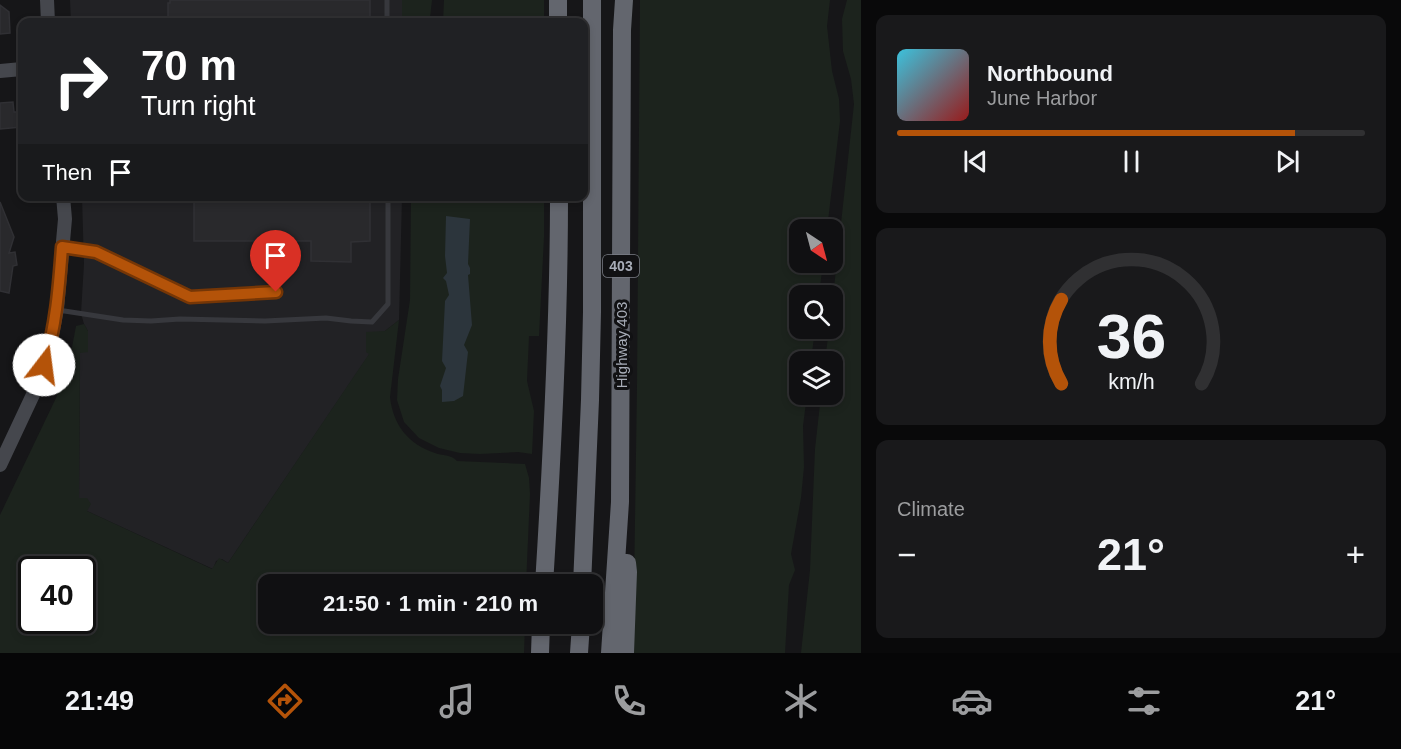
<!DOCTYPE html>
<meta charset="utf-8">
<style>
:root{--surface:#101012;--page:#19191b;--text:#f1f3f6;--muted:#9c9d9f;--line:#303032;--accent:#b45309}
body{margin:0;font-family:Arial,sans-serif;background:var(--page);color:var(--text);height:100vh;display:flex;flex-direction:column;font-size:22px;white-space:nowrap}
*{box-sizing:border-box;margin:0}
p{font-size:20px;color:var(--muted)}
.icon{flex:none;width:33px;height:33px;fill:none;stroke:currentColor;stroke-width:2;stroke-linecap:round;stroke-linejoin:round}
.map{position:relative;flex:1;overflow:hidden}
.panel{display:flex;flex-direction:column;gap:15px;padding:15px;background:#09090a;width:540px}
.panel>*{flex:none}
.hud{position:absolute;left:18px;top:18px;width:570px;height:183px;border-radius:12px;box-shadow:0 3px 9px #0003,0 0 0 2px var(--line);background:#202124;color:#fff;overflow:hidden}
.needle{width:39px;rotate:144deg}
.fabs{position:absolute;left:789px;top:219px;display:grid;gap:12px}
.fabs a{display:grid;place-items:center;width:54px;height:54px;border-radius:12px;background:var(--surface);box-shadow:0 3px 9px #0003,0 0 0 2px var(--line);font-size:30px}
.speed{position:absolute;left:18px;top:556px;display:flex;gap:12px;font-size:30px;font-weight:700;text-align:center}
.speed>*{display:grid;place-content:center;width:78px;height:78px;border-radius:50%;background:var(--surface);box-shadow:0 3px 9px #0003,0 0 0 2px var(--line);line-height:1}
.speed .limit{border:3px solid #111;border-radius:9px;background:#fff;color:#111}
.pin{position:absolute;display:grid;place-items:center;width:51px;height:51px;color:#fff;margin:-62px -26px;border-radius:50% 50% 50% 0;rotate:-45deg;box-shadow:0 0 6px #0007}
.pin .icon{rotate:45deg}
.me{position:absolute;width:66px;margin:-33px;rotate:15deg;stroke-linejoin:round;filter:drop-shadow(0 0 4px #0008)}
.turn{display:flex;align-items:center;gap:21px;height:126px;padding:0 24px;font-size:27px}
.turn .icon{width:78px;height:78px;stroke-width:2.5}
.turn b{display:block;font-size:42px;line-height:51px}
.then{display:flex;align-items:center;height:57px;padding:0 24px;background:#0003;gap:12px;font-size:22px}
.big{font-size:45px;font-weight:800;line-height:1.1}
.panel .tile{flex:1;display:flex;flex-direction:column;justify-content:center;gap:9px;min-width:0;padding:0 21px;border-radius:12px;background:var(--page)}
.panel .dial{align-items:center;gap:0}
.dial svg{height:156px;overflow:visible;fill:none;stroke:var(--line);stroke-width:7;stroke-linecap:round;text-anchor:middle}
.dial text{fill:var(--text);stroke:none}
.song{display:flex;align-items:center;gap:18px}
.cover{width:72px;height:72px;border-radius:9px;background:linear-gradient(135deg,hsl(190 70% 55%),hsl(0 70% 35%))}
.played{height:6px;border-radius:3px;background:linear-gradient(90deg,var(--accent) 85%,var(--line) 85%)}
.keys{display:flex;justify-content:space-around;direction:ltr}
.heat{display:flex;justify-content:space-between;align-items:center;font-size:33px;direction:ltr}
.trip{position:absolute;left:258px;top:574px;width:345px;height:60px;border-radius:12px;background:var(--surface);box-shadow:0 3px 9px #0003,0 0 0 2px var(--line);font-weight:800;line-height:60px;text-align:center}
.tabs{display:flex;height:96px;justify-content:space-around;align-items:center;background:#060607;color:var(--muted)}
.tabs .icon{width:42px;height:42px}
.tabs .selected{color:var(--accent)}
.tabs b{font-size:27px;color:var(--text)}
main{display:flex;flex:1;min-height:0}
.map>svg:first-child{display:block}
.built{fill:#222225}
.green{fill:#1c231d;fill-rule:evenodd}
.water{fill:#2c353c}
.building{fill:#29292c;stroke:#303034;stroke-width:1.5}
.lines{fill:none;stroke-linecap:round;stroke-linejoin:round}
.lane{stroke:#37383d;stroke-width:5}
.secondary{stroke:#45474d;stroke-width:14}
.highway{stroke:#63666e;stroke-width:18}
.route-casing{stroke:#753606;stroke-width:15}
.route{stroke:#b45309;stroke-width:10}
.labels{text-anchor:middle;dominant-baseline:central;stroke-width:6;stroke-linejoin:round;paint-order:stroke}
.shield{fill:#111113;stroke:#7b7e86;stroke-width:1.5}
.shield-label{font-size:14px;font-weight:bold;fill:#a8adb8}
.street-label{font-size:15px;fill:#a8adb8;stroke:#111113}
</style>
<main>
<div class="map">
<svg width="861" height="653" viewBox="0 0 861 653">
<rect width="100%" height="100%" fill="#161618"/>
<path class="built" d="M 70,0 L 402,0 L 402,22 L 71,22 Z
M 82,197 L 402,197 L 399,320 L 385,331 L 228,563 L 222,559 L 216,561 L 213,569 L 87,511 L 79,498 L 80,352 L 88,351 L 88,331 L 84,324 L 81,313 L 84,264 Z"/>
<path class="green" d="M 402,0 L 432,0 L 430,18 L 436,20 L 437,22 L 402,22 Z
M 444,0 L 544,0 L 544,22 L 443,22 Z
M 640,0 L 830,0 L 827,26 L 832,71 L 839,99 L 840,121 L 827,229 L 800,230 L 800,262 L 823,263 L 819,295 L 800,296 L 800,328 L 815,329 L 811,361 L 800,362 L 800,394 L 807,395 L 803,426 L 804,467 L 801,498 L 791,554 L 795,570 L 789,585 L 785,653 L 633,653 L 637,386 Z
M 847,0 L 861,0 L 861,653 L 801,653 L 810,570 L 815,449 L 821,395 L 832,394 L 832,362 L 825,361 L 829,329 L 832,328 L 833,297 L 854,104 L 851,79 L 843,51 L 842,19 Z
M 411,197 L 544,197 L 544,237 L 539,336 L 529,336 L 527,381 L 534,411 L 532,454 L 518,452 L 480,454 L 460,453 L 439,448 L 419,438 L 404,422 L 397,400 L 398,379 L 410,300 Z
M 399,320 L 390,397 C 393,425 408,444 435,453 C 442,456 451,454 457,461 L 525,464 L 529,478 L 530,494 L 526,585 L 268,585 L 268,624 L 525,624 L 524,653 L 0,653 L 0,515 L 56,398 L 70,358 L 76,326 L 84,324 L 88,331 L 88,352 L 80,353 L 79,498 L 87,498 L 91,504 L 87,511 L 212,569 L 219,558 L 228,563 L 369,354 L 366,352 L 366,332 L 385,331 ZM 32,570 L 82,570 L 82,621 L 32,621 Z"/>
<path class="water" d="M 446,216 L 470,219 L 468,264 L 470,268 L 470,274 L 468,275 L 472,325 L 464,345 L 468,352 L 463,396 L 454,401 L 442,402 L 442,390 L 440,386 L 446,368 L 442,361 L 445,301 L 449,295 L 446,281 L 443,278 L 447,273 L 445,256 Z"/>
<path class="building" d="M 170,0 L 370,0 L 370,22 L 171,22 L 171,17 L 168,17 L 168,3 L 170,3 Z
M 0,5 L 9,12 L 10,33 L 0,34 Z
M 13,102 L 14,112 L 20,112 L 21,127 L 0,129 L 0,103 Z
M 194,196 L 370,196 L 370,241 L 351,242 L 351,262 L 311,261 L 311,241 L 194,241 Z
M 0,202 L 14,237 L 9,253 L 15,252 L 17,265 L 13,266 L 9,293 L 0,291 Z"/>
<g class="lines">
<path class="lane" d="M 387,0 L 387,22
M 64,247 L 96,252 L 190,297 L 276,292
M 58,310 L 123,320 L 151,321 L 180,319 L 265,321 L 326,318 L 351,321 L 372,322 L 388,304 L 388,196"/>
<path class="secondary" d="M 47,0 L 48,22
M 0,71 L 22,69
M 0,465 L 38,384 L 50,346 L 57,309 L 65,219 L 63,196"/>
<path class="highway" d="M 558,0 L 558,22
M 544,585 C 552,456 559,326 559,196
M 582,585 L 590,400 L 592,312 L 592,0
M 540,653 L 541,624
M 579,653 L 581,624
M 610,653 L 620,502 L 622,30 L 624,0
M 625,653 L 628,572 L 627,563"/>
</g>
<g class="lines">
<g class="route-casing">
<path id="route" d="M 44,365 C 56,327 59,287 62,247 L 96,252 L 190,297 L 276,292"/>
</g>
<use href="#route" class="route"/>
</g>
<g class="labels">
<rect class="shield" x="603" y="255" width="36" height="22" rx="4.5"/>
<g class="shield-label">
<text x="621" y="266">403</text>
</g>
<g class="street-label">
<text transform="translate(621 345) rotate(-90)">Highway 403</text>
</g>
</g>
</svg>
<div class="fabs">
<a><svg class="needle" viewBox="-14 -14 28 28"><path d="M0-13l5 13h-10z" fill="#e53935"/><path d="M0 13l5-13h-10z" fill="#9c9d9f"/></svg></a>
<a><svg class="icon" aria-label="search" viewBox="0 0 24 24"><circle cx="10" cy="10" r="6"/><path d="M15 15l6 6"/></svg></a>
<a><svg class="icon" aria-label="layers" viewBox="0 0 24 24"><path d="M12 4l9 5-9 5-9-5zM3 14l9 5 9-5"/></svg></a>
</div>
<div class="speed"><div class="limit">40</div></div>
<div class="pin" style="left:276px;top:292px;background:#d93025"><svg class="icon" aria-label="arrive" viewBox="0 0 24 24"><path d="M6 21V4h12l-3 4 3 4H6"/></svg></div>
<svg class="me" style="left:44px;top:365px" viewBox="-20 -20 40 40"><circle r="19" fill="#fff"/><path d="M0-13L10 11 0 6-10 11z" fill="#b45309"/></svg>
<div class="trip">21:50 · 1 min · 210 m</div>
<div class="hud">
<div class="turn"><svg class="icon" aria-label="right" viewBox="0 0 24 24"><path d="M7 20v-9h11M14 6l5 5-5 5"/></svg><div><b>70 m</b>Turn right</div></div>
<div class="then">Then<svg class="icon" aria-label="arrive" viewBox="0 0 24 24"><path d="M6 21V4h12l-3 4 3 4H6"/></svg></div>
</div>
</div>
<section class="panel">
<div class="tile">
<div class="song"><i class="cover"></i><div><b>Northbound</b><p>June Harbor</p></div></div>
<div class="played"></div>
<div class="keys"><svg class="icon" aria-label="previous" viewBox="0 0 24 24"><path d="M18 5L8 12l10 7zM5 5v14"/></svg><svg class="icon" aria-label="pause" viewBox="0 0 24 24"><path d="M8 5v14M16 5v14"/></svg><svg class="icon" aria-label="next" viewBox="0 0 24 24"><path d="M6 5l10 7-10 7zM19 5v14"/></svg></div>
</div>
<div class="tile dial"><svg viewBox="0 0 100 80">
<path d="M14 69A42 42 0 1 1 86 69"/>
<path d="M14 69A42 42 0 0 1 14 26" stroke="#b45309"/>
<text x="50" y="56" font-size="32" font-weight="700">36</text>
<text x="50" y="72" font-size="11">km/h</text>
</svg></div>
<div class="tile"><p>Climate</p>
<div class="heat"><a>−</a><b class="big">21°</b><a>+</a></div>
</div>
</section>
</main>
<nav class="tabs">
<b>21:49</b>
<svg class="icon selected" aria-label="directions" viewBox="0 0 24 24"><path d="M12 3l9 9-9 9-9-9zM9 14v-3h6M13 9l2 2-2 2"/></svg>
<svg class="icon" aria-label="music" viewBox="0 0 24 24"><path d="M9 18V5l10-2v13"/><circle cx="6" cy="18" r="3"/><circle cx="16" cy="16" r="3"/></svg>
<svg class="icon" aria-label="phone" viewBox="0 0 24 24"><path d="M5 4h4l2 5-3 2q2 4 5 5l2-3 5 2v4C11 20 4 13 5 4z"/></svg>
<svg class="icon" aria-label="climate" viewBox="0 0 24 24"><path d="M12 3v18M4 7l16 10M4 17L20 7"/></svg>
<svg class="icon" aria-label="car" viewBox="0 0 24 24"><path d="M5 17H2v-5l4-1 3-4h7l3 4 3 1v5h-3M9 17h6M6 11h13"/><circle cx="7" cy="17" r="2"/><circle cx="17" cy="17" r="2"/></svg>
<svg class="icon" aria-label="filters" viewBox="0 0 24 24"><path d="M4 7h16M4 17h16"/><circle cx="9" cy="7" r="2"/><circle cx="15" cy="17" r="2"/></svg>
<b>21°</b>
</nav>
